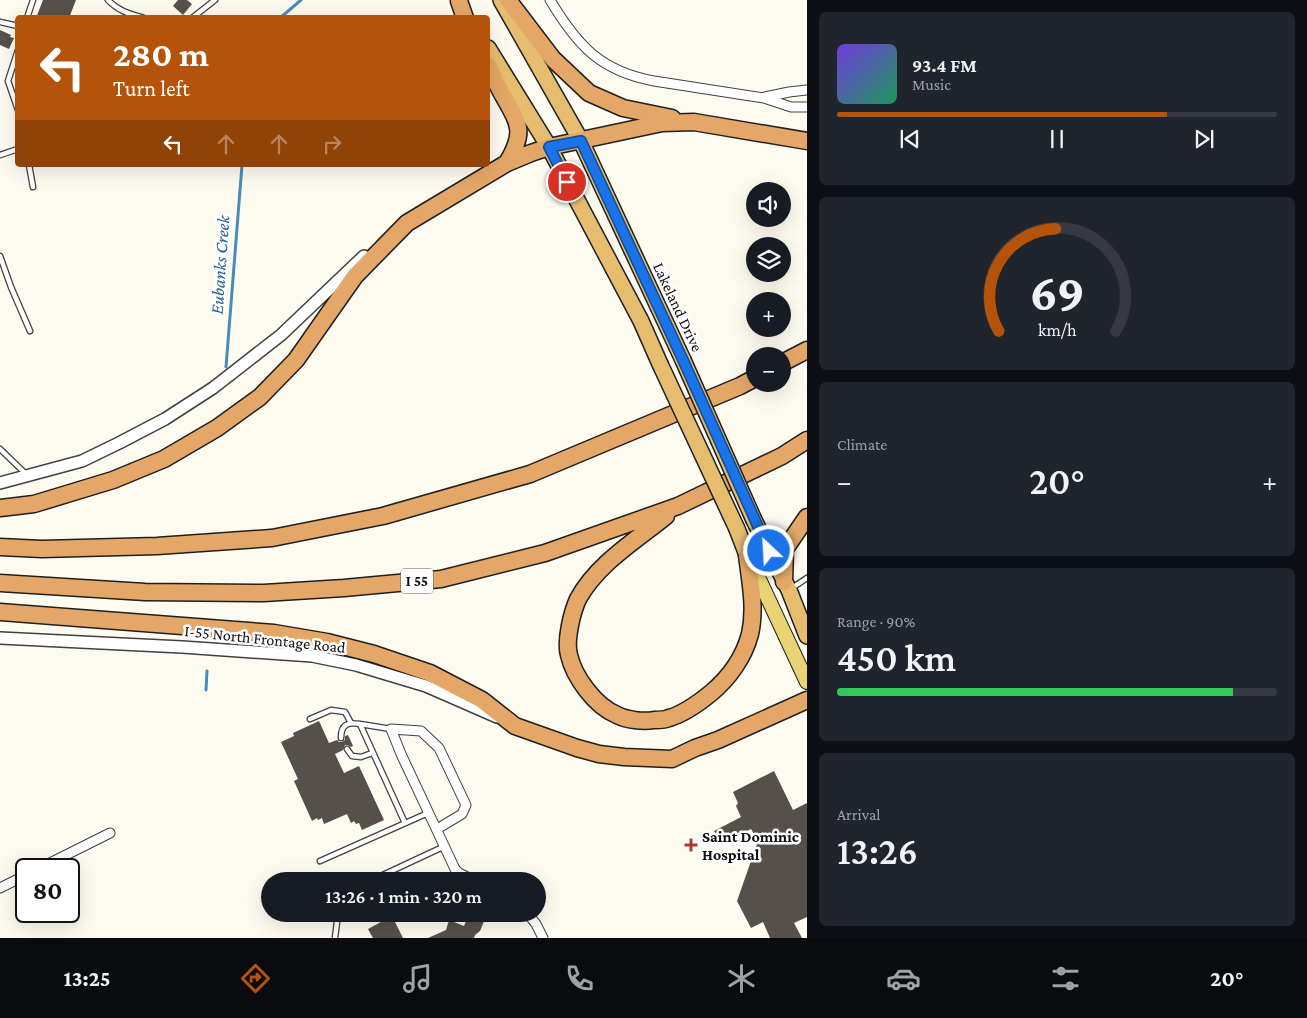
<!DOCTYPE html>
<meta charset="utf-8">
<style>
:root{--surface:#171b24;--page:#20242c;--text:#f1f3f6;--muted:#9ea1a6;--line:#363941;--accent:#b45309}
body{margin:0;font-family:"Crimson Pro",serif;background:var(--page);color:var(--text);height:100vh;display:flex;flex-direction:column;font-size:19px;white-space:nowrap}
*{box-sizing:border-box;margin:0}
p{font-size:16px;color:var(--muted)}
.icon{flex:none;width:28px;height:28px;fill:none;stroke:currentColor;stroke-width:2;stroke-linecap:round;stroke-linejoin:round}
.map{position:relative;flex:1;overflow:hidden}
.drawer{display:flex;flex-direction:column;gap:12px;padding:12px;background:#0d0f14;width:500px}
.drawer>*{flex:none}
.hud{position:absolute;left:15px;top:15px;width:475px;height:152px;border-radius:5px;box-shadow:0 5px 20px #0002;background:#b45309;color:#fff;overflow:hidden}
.tools{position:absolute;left:746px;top:182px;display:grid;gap:10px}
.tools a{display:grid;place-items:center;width:45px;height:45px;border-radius:50%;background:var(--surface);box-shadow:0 5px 20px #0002;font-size:25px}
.speed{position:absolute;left:15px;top:858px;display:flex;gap:10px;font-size:25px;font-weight:700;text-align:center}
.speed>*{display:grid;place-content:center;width:65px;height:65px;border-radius:50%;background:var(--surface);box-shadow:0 5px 20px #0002;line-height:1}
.speed .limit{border:2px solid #111;border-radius:8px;background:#fff;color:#111}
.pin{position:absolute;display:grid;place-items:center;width:42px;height:42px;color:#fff;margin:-21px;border:2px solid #fff;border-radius:50%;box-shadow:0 1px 5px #0007}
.me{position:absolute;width:55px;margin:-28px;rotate:335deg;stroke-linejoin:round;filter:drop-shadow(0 0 4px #0008)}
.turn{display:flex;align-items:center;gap:18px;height:105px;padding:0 15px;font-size:22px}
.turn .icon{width:65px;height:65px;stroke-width:2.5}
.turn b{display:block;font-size:35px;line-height:42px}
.lanes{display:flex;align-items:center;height:48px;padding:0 15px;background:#0003;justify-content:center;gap:25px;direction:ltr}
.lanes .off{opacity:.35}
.big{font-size:38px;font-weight:600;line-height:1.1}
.drawer .card{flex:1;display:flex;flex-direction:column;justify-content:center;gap:8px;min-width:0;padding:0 18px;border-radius:8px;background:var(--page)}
.drawer .dial{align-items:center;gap:0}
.dial svg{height:130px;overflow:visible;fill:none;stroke:var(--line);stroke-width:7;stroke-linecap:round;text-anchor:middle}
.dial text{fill:var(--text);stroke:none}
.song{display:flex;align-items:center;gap:15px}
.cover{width:60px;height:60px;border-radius:8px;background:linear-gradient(135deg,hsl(260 70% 55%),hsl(150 70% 35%))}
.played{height:5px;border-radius:2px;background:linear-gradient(90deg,var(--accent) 75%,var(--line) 75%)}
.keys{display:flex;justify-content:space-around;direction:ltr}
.heat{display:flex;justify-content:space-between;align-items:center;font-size:28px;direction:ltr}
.charge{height:8px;border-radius:4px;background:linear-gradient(90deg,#34c759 90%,var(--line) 0)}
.trip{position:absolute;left:261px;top:872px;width:285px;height:50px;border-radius:25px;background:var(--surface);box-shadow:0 5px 20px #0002;font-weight:600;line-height:50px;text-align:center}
.dock{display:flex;height:80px;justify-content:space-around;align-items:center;background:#090b0e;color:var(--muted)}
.dock .icon{width:35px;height:35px}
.dock .current{color:var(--accent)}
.dock b{font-size:22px;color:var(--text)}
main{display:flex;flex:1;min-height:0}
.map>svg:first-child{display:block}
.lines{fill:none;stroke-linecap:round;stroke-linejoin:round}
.stream{stroke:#498abe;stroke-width:3}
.building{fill:#55504b}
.service-casing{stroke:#414141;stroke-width:7}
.minor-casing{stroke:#414141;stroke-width:11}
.tertiary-casing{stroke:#414141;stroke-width:14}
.primary-casing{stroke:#1f1f1f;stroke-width:16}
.trunk-casing{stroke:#1f1f1f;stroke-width:18}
.motorway-casing{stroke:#1f1f1f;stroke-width:19}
.service{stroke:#fff;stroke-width:4.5}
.minor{stroke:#fff;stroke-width:9}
.tertiary{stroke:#fff;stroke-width:11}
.primary{stroke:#e9d374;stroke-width:14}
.trunk{stroke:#e6bd6e;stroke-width:15}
.motorway{stroke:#e4a767;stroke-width:16}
.trunk-bridge-casing{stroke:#1f1f1f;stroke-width:18;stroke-linecap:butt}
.trunk-bridge{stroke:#e6bd6e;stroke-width:15}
.route-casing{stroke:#114b97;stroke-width:12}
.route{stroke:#1a73e8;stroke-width:9}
.poi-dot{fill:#af3535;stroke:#fff;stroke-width:2}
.labels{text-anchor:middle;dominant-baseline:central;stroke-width:5;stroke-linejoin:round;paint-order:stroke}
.shield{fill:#fff;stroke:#565656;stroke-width:1}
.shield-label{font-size:15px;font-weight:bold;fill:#0e0e0e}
.street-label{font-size:16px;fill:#0e0e0e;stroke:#fff}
.poi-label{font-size:16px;font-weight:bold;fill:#0e0e0e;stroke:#fff;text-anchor:start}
.water-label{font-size:18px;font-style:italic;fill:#255d92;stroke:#fff}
</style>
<main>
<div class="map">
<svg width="807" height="938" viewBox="0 0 807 938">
<rect width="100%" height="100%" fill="#fdfbf0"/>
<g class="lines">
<path class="stream" d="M 280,18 L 301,0
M 226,367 L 242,165
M 206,690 L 207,671"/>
</g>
<path class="building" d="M 43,0 L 76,0 L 69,18 L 36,18 Z
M 178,0 L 187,0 L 192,4 L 183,15 L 173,6 Z
M 0,30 L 11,35 L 10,37 L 14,38 L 9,49 L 0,45 Z
M 319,721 L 329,743 L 337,740 L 339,742 L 342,742 L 345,740 L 345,736 L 348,735 L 353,746 L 350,747 L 348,745 L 345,745 L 343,750 L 335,754 L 344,773 L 359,766 L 384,820 L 362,830 L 359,823 L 356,824 L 354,821 L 351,823 L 347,814 L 324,824 L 322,818 L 318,820 L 317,818 L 312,821 L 294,781 L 298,779 L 281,742 L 294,736 L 293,733 Z
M 774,771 L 793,810 L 807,803 L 807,917 L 794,923 L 802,938 L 770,938 L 763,922 L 751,928 L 737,901 L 758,841 L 751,829 L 720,844 L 714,831 L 741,817 L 736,806 L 738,803 L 733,792 Z
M 469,914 L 487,914 L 480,931 L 475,935 L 474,938 L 428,938 L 446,930 L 449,920 L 464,926 Z
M 392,916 L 403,938 L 373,938 L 368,929 Z"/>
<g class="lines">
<g class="service-casing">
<path id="service" d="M 108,0 C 118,11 130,14 144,18
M 27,18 L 33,0
M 192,18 L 215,0
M 0,22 L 18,26
M 18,50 L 8,81 L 18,110
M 0,155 L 18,149
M 29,165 L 33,187
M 0,256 L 11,287 L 30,331
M 0,449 L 27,475
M 792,588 L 807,578
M 310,719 L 331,710 L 345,712 L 351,723
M 391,729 L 360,724 L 405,823
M 341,738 C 341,724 348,722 360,724
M 347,749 L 352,756 L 361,757 L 372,753
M 320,861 L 428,813
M 370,881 L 445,846
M 335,938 L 338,914"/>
</g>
<g class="minor-casing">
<path id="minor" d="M 550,0 C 577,45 600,71 654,81 L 764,98 L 791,107 L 807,107
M 765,97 L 789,92 L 807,90
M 437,829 L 462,814 L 466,805 L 439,748 L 421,731 L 391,729 L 401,754 L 455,869 L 459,873 L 475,881
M 38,869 L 110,833
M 0,888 L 26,875
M 528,914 L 536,924 L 543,938"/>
</g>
<g class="tertiary-casing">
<path id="tertiary" d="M 0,483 L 82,461 L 119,443 L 165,419 L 213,388 L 281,335 L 364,256
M 0,638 L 182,647 L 312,656 L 356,665 L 426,686 L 497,717"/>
</g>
<g class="primary-casing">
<path id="primary" d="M 751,562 L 807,682"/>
</g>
<g class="trunk-casing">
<path id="trunk" d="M 501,0 L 581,141 L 683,360
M 488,48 L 549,147 L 641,321 L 660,364
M 754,520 L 789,590 L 807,636
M 737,529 L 747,555"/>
</g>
<g class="motorway-casing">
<path id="motorway" d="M 508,0 L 553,59 L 589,93 L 623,108 L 672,118
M 459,1 L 465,18
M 488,65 C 493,75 498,87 504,97 C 520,125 525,133 507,163
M 782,363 L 807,350
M 0,508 L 34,504 L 113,480 L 164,459 L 217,428 L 260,397 L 296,360 L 355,276 L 407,223 L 507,163 L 531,153 L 549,147 L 662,123 L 694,122 L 807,141
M 666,516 C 635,541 597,564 578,599 C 572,612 565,641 569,655 C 574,677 595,706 617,715 C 627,720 643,722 654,720 C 659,720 665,720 669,718 C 683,714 700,702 711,693 C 729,678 744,657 750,634 C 756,608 750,581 747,555
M 0,547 L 42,549 L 157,546 L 272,538 L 383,516 L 530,474 L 740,386 L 755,378
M 784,582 L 785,549 L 807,517
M 0,583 L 145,592 L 264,593 L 344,588 L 441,579 L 545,553 L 678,506 L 782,456 L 807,440
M 0,612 L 274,633 L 327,642 L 374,654 L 430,673 L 482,700 L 515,726 L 577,748 L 599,754 L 624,757 L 672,759 L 695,748 L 718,740 L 807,700"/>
</g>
<use href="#service" class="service"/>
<use href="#minor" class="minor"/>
<use href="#tertiary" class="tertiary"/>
<use href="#primary" class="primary"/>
<use href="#trunk" class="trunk"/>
<use href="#motorway" class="motorway"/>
<g class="trunk-bridge-casing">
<path id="trunk-bridge" d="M 683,360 L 754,520
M 660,364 L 737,529"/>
</g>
<use href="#trunk-bridge" class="trunk-bridge"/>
</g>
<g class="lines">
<g class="route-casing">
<path id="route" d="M 567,182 L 549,147 L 581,141 L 683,360 L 769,551"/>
</g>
<use href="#route" class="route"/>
</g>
<path class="poi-dot" d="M688.5 837.5h5v5h5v5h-5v5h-5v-5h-5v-5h5z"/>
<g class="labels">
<rect class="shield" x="401" y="568.5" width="32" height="25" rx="4"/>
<g class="shield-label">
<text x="417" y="581">I 55</text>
</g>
<g class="street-label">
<text transform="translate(678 307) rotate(65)">Lakeland Drive</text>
<text transform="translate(265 639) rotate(6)">I-55 North Frontage Road</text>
</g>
<g class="poi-label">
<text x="702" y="836">Saint Dominic<tspan x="702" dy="18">Hospital</tspan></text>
</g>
<g class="water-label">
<text transform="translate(220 265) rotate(-86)">Eubanks Creek</text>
</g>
</g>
</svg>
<div class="tools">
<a><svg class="icon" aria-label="sound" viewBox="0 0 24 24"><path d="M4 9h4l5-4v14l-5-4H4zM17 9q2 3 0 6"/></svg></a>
<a><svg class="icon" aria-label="layers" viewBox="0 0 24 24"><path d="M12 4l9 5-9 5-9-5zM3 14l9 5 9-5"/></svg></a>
<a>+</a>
<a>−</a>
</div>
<div class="speed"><div class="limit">80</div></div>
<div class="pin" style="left:567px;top:182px;background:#d93025"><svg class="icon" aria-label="arrive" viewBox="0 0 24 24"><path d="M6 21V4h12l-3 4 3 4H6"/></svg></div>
<svg class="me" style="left:769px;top:551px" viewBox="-20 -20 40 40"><circle r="17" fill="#1a73e8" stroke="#fff" stroke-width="3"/><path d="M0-11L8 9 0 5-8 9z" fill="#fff"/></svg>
<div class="trip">13:26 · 1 min · 320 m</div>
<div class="hud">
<div class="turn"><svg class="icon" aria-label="left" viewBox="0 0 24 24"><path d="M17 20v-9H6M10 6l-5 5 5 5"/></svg><div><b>280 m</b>Turn left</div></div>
<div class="lanes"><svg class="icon" aria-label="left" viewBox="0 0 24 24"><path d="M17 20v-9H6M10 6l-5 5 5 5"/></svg><svg class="icon off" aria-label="ahead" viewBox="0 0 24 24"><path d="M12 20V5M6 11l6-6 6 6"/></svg><svg class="icon off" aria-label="ahead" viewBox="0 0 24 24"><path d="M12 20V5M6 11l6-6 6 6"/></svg><svg class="icon off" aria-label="right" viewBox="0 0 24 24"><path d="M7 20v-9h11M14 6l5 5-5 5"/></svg></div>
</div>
</div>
<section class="drawer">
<div class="card">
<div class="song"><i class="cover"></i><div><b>93.4 FM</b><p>Music</p></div></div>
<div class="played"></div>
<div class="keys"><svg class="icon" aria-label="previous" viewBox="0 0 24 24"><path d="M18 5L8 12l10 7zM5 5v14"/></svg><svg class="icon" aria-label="pause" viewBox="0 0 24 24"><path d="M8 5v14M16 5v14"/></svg><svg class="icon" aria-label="next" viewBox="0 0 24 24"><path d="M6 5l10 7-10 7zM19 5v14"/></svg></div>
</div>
<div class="card dial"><svg viewBox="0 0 100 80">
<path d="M14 69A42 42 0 1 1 86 69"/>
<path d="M14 69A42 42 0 0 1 49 6" stroke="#b45309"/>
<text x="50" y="56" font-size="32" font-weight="700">69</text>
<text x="50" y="72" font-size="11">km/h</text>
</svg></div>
<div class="card"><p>Climate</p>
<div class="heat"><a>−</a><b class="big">20°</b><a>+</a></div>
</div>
<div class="card"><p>Range · 90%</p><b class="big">450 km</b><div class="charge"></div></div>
<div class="card"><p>Arrival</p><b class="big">13:26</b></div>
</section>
</main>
<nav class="dock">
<b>13:25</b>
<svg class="icon current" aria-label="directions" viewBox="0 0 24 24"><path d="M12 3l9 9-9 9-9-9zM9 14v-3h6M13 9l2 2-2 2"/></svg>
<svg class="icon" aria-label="music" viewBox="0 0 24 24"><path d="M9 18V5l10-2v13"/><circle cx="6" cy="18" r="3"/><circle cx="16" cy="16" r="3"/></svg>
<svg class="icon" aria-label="phone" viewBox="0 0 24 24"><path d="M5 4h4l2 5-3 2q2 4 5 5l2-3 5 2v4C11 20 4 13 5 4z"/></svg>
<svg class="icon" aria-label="climate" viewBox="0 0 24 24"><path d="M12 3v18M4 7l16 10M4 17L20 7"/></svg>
<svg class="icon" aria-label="car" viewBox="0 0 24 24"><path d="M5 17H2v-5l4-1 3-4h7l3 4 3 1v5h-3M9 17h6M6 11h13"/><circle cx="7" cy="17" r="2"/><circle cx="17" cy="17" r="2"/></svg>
<svg class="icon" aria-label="filters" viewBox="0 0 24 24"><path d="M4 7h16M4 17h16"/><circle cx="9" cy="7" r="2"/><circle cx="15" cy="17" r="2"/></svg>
<b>20°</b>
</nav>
